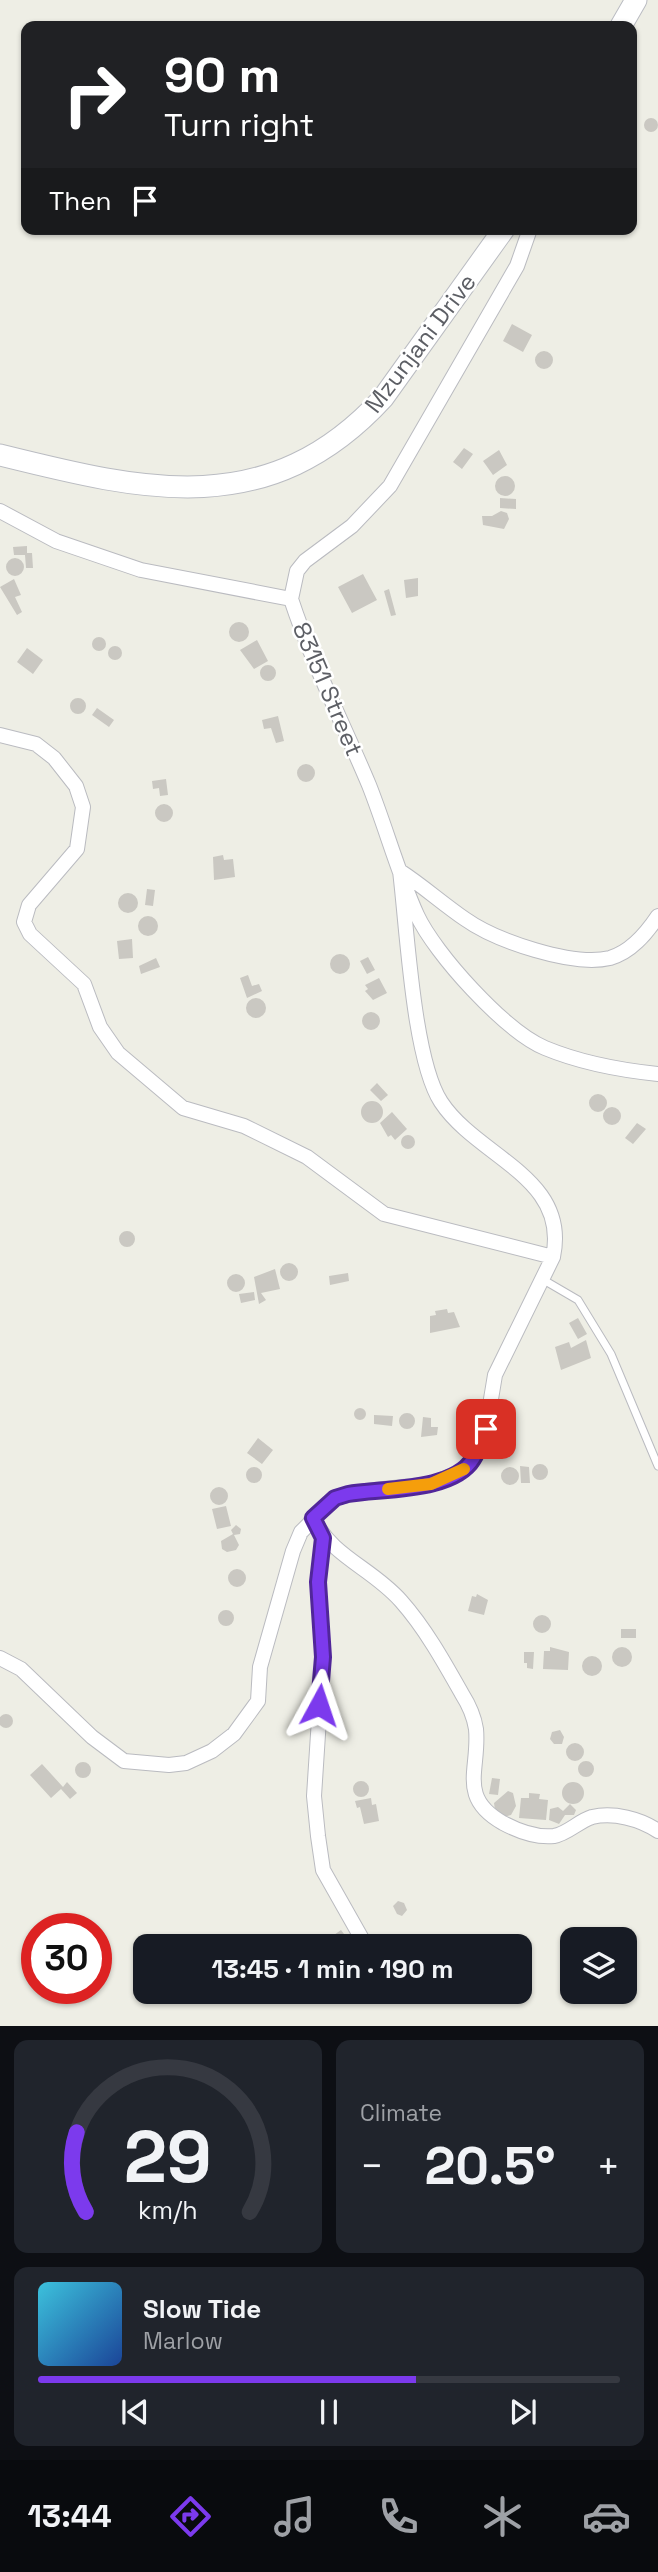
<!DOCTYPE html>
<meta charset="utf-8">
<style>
:root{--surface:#171b24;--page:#20242c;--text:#f1f3f6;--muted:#9ea1a6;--line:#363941;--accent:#7c3aed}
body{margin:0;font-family:"Space Grotesk",sans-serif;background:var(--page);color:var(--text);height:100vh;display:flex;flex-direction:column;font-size:26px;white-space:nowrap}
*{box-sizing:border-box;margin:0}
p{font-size:23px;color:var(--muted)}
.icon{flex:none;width:38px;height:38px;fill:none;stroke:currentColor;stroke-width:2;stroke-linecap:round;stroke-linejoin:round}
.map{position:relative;height:2026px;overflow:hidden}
.drawer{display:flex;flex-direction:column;gap:14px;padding:14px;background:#0d0f14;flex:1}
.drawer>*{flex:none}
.top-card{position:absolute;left:21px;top:21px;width:616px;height:214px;border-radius:14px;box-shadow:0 2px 5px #0004;background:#202124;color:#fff;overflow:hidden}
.tools{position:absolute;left:560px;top:1927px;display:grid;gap:14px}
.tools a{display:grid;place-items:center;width:77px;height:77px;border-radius:14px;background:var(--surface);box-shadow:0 2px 5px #0004;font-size:35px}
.speed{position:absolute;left:21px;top:1913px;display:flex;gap:14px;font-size:35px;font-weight:700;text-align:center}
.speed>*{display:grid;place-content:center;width:91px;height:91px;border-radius:50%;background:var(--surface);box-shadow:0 2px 5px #0004;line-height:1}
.speed .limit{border:10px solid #d22;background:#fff;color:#111}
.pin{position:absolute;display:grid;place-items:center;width:60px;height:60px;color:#fff;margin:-30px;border-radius:14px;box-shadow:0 4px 10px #0006}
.me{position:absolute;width:77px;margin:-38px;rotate:5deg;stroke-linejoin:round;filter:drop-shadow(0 0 5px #0008)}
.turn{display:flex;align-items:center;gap:24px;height:147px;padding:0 28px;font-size:32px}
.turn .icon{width:91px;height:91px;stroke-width:2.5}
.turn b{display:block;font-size:49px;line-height:60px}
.then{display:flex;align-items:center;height:66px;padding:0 28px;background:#0003;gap:14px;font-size:26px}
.big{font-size:52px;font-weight:700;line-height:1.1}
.drawer .widget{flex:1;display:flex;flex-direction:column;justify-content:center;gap:10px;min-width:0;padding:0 24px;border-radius:14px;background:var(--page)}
.drawer .dial{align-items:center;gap:0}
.dial svg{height:182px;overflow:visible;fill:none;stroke:var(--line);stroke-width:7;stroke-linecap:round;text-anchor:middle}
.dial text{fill:var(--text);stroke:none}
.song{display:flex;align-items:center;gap:21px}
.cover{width:84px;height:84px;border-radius:10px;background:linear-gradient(135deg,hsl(190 70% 55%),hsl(220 70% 35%))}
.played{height:7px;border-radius:4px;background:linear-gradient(90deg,var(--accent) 65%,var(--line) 65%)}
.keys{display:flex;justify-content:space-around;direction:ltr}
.heat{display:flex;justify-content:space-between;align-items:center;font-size:38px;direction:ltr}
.drawer .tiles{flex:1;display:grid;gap:14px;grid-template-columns:1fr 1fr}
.widget:last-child{grid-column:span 2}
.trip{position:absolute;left:133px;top:1934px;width:399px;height:70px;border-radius:14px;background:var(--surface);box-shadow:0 2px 5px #0004;font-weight:700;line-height:70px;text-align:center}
.menu{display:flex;height:112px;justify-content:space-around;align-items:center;background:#090b0e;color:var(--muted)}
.menu .icon{width:49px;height:49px}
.menu .active{color:var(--accent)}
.menu b{font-size:32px;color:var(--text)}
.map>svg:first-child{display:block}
.building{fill:#cac8c2}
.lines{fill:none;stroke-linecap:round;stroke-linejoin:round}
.lane-casing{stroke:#babbc0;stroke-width:9}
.street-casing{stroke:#babbc0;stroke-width:16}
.secondary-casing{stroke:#babcc2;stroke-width:23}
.lane{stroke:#fff;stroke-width:7}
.street{stroke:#fff;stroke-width:14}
.secondary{stroke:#fff;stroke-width:21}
.route-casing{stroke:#51269a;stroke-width:18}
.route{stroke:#7c3aed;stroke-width:12}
.slow{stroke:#f59e0b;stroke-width:12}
.labels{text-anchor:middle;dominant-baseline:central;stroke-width:5;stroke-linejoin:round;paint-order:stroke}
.street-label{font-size:24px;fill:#5d5f65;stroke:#fff}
</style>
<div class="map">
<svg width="658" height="2026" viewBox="0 0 658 2026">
<rect width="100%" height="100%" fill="#eeeee5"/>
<path class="building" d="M644 125a7 7 0 1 1 14 0a7 7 0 1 1-14 0Z
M 512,324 L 532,335 L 523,352 L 503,341 Z
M535 360a9 9 0 1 1 18 0a9 9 0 1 1-18 0Z
M 464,448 L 473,454 L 462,469 L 453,462 Z
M 499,450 L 507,465 L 493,475 L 483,461 Z
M495 486a10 10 0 1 1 20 0a10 10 0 1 1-20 0Z
M 500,498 L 516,499 L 516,509 L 500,508 Z
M 501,511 L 507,513 L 509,519 L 504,529 L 483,525 L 482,516 L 492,516 Z
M 27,546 L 27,553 L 32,553 L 33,568 L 26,568 L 25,555 L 14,555 L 13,547 Z
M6 567a9 9 0 1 1 18 0a9 9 0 1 1-18 0Z
M 363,574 L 377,600 L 352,613 L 338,587 Z
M 418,578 L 418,596 L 406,598 L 404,580 Z
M 14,579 L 21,595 L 15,597 L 22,612 L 17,615 L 0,587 Z
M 389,589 L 396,615 L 391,616 L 384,591 Z
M229 632a10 10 0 1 1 20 0a10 10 0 1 1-20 0Z
M92 644a7 7 0 1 1 14 0a7 7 0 1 1-14 0Z
M 257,640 L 268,661 L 254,669 L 240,650 Z
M108 653a7 7 0 1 1 14 0a7 7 0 1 1-14 0Z
M 27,648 L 43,660 L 33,674 L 17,662 Z
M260 673a8 8 0 1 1 16 0a8 8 0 1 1-16 0Z
M70 706a8 8 0 1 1 16 0a8 8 0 1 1-16 0Z
M 97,708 L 114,720 L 109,727 L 92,715 Z
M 278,716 L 284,741 L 276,743 L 271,728 L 264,729 L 262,720 Z
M297 773a9 9 0 1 1 18 0a9 9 0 1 1-18 0Z
M 166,779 L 168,795 L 160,796 L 159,788 L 153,789 L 152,781 Z
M155 813a9 9 0 1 1 18 0a9 9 0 1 1-18 0Z
M 223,855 L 224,860 L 233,859 L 235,877 L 214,880 L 213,857 Z
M 147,889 L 155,890 L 153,906 L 145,905 Z
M118 903a10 10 0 1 1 20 0a10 10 0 1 1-20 0Z
M138 926a10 10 0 1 1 20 0a10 10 0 1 1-20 0Z
M 132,939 L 133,958 L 119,959 L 117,941 Z
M330 964a10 10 0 1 1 20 0a10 10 0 1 1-20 0Z
M 368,957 L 375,970 L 367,974 L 360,961 Z
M 156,958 L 160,967 L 141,974 L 139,966 Z
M 248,975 L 252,986 L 259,984 L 262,991 L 247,998 L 240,978 Z
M 379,978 L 387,993 L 373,1000 L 365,991 L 368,989 L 365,985 Z
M246 1008a10 10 0 1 1 20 0a10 10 0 1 1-20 0Z
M362 1021a9 9 0 1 1 18 0a9 9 0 1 1-18 0Z
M 377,1083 L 388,1095 L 381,1101 L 370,1090 Z
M589 1103a9 9 0 1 1 18 0a9 9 0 1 1-18 0Z
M361 1112a11 11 0 1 1 22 0a11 11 0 1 1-22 0Z
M603 1116a9 9 0 1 1 18 0a9 9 0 1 1-18 0Z
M 392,1112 L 407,1129 L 395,1140 L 391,1135 L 388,1137 L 380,1123 Z
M 637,1123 L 646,1129 L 633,1144 L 625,1138 Z
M401 1142a7 7 0 1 1 14 0a7 7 0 1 1-14 0Z
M119 1239a8 8 0 1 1 16 0a8 8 0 1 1-16 0Z
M280 1272a9 9 0 1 1 18 0a9 9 0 1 1-18 0Z
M 275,1269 L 280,1289 L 261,1293 L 266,1300 L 259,1304 L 254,1277 Z
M 348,1273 L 349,1281 L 330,1285 L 329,1276 Z
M227 1283a9 9 0 1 1 18 0a9 9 0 1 1-18 0Z
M 254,1292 L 255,1300 L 241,1303 L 239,1294 Z
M 447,1309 L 448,1313 L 454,1312 L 460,1327 L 430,1333 L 430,1316 L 436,1315 L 435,1311 Z
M 578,1318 L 587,1334 L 578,1339 L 569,1323 Z
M 586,1340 L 591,1358 L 561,1370 L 555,1347 L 569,1342 L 571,1348 Z
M354 1414a6 6 0 1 1 12 0a6 6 0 1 1-12 0Z
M399 1421a8 8 0 1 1 16 0a8 8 0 1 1-16 0Z
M 374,1415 L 393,1416 L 392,1426 L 374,1424 Z
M 423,1417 L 431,1418 L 431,1427 L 438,1427 L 437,1435 L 421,1437 Z
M 258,1438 L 273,1450 L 262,1464 L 247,1453 Z
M532 1472a8 8 0 1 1 16 0a8 8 0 1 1-16 0Z
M 520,1466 L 529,1467 L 530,1483 L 521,1483 Z
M501 1476a9 9 0 1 1 18 0a9 9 0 1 1-18 0Z
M246 1475a8 8 0 1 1 16 0a8 8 0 1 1-16 0Z
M210 1496a9 9 0 1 1 18 0a9 9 0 1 1-18 0Z
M 226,1506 L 231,1526 L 217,1529 L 212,1509 Z
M 236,1525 L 241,1529 L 240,1534 L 234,1535 L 239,1545 L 236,1550 L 227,1552 L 222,1549 L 221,1541 L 233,1534 L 231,1530 Z
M228 1578a9 9 0 1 1 18 0a9 9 0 1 1-18 0Z
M 477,1594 L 488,1600 L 484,1615 L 468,1611 L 472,1596 L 476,1597 Z
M218 1618a8 8 0 1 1 16 0a8 8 0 1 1-16 0Z
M533 1624a9 9 0 1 1 18 0a9 9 0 1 1-18 0Z
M 621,1629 L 636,1629 L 636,1638 L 621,1638 Z
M 550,1647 L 569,1652 L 568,1670 L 543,1669 L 544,1651 L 550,1651 Z
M612 1657a10 10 0 1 1 20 0a10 10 0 1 1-20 0Z
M 524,1652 L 534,1652 L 533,1669 L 527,1668 L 527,1663 L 524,1663 Z
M582 1666a10 10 0 1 1 20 0a10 10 0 1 1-20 0Z
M-1 1721a7 7 0 1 1 14 0a7 7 0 1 1-14 0Z
M 560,1730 L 564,1737 L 562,1744 L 554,1744 L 550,1739 L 552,1732 Z
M566 1752a9 9 0 1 1 18 0a9 9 0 1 1-18 0Z
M578 1769a8 8 0 1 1 16 0a8 8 0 1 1-16 0Z
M75 1770a8 8 0 1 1 16 0a8 8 0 1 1-16 0Z
M 42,1764 L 63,1787 L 67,1782 L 77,1793 L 70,1799 L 61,1789 L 51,1798 L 30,1775 Z
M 492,1778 L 500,1779 L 498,1795 L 489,1794 Z
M353 1789a8 8 0 1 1 16 0a8 8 0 1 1-16 0Z
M562 1793a11 11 0 1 1 22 0a11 11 0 1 1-22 0Z
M 508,1791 L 513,1793 L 516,1806 L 511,1815 L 504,1817 L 495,1810 L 494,1803 Z
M 529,1793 L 540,1794 L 539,1799 L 548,1800 L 546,1820 L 519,1818 L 521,1798 L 529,1798 Z
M 371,1798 L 372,1805 L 376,1804 L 379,1821 L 364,1824 L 360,1807 L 357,1808 L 355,1801 Z
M 570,1804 L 576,1810 L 574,1815 L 565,1815 L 559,1824 L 549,1820 L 550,1809 L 558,1807 L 563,1811 Z
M 398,1901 L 404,1903 L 407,1910 L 402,1916 L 397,1914 L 393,1906 Z
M 341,1930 L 350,1942 L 335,1946 L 338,1941 L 334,1935 Z"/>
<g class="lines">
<g class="lane-casing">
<path id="lane" d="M 542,1279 L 578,1300 L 611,1354 L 658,1466"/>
</g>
<g class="street-casing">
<path id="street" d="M 530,229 L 517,266 L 390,486 L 352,526 L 305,561 L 297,571 L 291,599 C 312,663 343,723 369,785 C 386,828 398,873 417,915 C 435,954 505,1031 545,1048 C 581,1063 619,1070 658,1074
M 0,511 L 56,541 L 141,570 L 291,599
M 0,735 L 36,744 L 54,758 L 76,786 L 83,807 L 77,849 L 29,905 L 24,922 L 30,934 L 84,984 L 100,1027 L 118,1053 L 183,1108 L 244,1126 L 307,1157 L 384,1214 L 553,1257
M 313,1518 C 332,1557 372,1568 401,1601 C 425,1628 444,1662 462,1694 C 469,1705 474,1716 476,1729 C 480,1769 457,1797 503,1823 C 518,1831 536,1838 554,1836 C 567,1834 579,1821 592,1817 C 614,1812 640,1819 658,1831
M 323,1538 L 318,1582 L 323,1657 L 314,1796 L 318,1836 L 323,1870 L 366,1946
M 0,1658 L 21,1669 L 92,1737 L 124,1761 L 169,1765 L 186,1763 L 212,1751 L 234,1734 L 258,1701 L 260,1667 L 293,1551 L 301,1532 L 335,1498 L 365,1491 L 431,1484 L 459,1473 L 472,1462 L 486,1429 L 495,1375 L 553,1257 C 570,1177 478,1158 441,1102 C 413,1059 407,927 400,871 C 423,886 443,904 465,919 C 496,941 573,967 610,958 C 631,952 646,934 658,916"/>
</g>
<g class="secondary-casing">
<path id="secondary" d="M 621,26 L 636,0
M 0,455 C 145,491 269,522 383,398 L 504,229"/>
</g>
<use href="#lane" class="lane"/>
<use href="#street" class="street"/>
<use href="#secondary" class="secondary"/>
</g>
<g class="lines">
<g class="route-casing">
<path id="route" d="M 319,1705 L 323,1657 L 318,1582 L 323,1538 L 313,1518 L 335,1498 L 348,1494 C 382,1488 453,1492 473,1459 C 479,1450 482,1439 486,1429"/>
</g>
<use href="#route" class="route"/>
<path class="slow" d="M 388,1489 L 431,1484 L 464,1469"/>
</g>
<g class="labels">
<g class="street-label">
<text transform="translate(420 343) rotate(-53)">Mzunjani Drive</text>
<text transform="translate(328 689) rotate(67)">83151 Street</text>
</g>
</g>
</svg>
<div class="tools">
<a><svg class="icon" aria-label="layers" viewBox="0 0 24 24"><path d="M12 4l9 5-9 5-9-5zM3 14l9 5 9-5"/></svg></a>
</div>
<div class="speed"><div class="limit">30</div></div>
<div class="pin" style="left:486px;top:1429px;background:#d93025"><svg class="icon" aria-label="arrive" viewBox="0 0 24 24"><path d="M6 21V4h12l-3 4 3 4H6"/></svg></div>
<svg class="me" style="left:319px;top:1705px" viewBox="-20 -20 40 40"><path d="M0-17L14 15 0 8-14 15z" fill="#7c3aed" stroke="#fff" stroke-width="4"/></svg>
<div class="trip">13:45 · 1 min · 190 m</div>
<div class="top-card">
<div class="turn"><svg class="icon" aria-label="right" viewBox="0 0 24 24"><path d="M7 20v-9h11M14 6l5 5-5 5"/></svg><div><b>90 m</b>Turn right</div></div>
<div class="then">Then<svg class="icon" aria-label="arrive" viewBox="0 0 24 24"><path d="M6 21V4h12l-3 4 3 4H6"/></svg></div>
</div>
</div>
<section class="drawer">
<div class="tiles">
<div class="widget dial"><svg viewBox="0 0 100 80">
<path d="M14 69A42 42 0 1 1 86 69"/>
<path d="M14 69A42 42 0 0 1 10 34" stroke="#7c3aed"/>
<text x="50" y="56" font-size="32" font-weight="700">29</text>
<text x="50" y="72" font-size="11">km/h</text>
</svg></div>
<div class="widget"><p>Climate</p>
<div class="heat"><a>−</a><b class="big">20.5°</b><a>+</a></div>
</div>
<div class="widget">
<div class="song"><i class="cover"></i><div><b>Slow Tide</b><p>Marlow</p></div></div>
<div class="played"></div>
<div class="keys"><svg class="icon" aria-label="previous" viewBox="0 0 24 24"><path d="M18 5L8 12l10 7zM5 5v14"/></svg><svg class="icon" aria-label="pause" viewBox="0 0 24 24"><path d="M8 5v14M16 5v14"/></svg><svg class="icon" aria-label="next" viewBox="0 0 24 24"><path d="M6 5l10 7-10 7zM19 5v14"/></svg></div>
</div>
</div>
</section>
<nav class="menu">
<b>13:44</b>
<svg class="icon active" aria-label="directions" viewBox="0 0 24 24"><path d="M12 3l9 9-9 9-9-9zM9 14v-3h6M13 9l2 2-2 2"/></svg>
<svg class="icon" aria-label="music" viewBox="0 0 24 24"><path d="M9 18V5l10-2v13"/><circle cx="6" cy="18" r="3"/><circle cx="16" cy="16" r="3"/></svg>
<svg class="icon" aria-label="phone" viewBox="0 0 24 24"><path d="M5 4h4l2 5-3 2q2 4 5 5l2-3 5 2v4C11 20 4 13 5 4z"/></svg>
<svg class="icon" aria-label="climate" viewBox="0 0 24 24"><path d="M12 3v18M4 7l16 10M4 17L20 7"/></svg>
<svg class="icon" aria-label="car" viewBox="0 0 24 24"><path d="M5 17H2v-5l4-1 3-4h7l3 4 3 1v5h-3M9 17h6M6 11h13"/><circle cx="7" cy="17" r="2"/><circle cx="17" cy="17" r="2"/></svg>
</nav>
